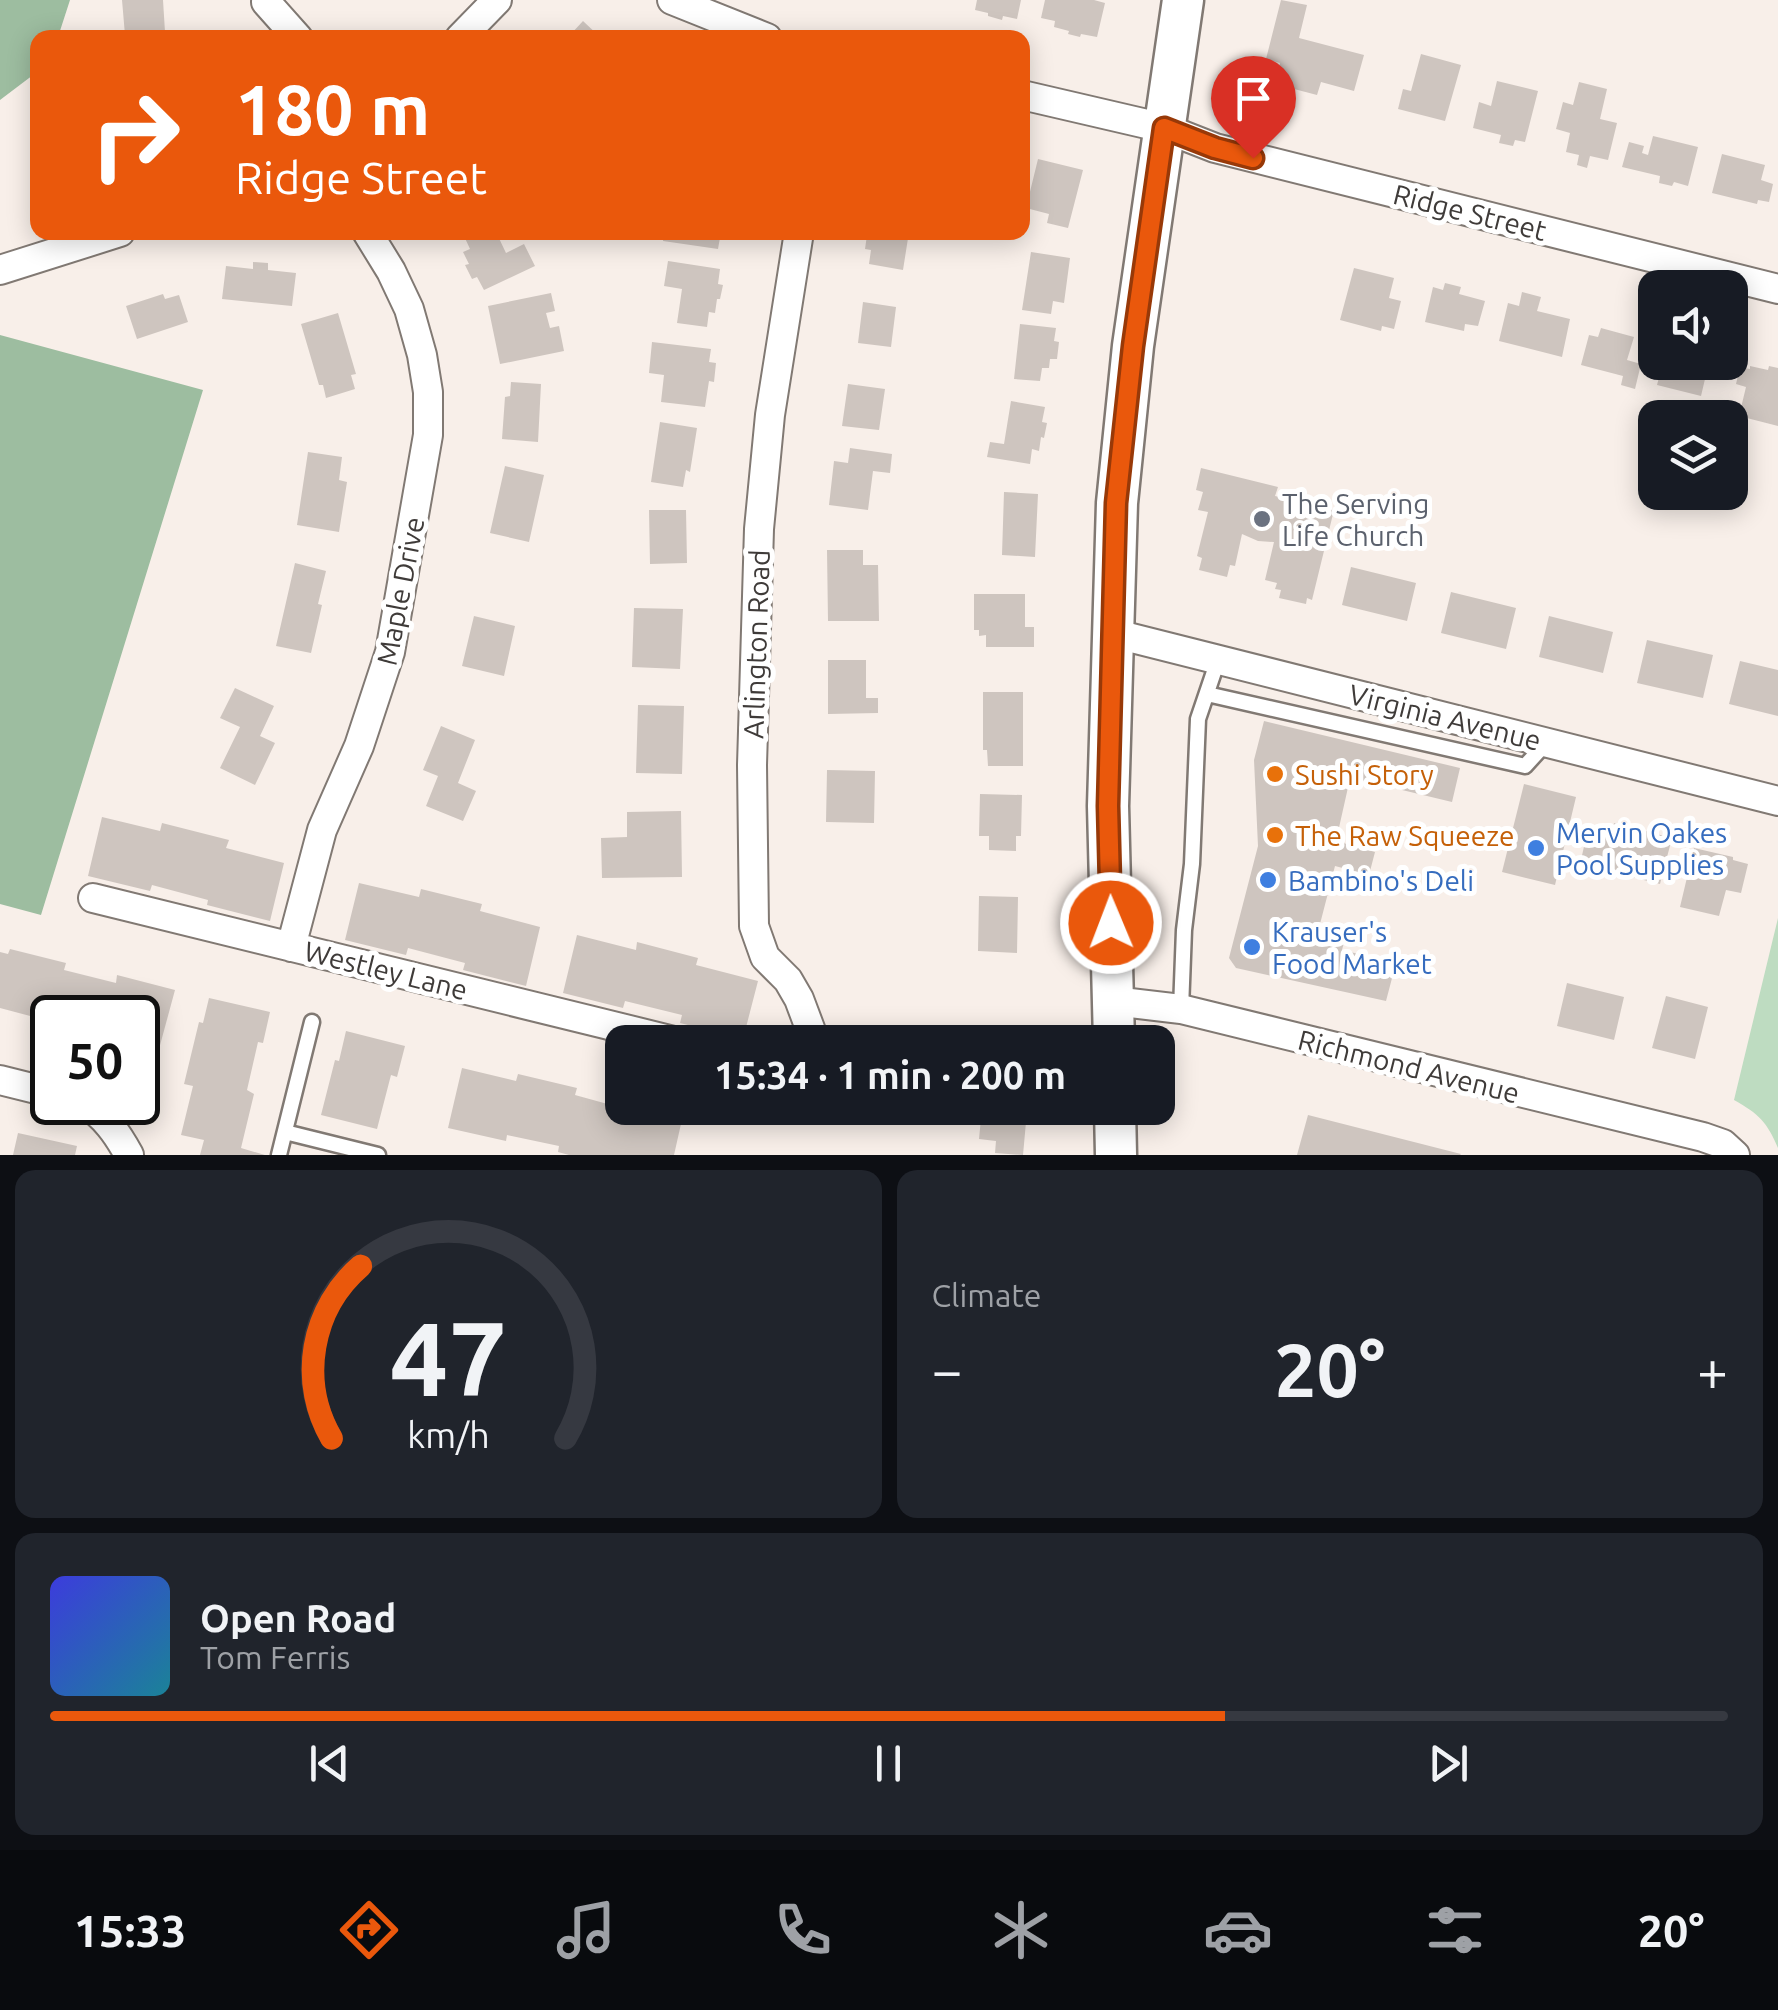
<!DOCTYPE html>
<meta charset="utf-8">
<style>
:root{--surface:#171b24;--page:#20242c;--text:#f1f3f6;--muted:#9ea1a6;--line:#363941;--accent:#ea580c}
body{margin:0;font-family:Ubuntu,sans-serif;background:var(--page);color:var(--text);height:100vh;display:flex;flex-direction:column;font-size:38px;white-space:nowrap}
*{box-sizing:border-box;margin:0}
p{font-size:32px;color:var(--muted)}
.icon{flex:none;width:55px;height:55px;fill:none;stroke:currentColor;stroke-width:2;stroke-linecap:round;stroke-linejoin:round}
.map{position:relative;height:1155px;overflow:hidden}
.side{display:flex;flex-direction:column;gap:15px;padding:15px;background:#0d0f14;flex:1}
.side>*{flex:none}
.guide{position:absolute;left:30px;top:30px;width:1000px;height:210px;border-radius:20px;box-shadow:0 5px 25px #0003;background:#ea580c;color:#fff;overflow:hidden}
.fabs{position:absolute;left:1638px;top:270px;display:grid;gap:20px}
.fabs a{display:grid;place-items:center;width:110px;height:110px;border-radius:20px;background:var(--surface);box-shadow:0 5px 25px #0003;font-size:50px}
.speed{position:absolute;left:30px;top:995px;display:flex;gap:20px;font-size:50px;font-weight:700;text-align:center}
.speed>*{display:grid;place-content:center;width:130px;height:130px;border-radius:50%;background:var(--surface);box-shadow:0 5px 25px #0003;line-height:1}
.speed .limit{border:5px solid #111;border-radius:15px;background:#fff;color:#111}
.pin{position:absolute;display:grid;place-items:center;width:85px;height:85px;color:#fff;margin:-102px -42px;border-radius:50% 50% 50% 0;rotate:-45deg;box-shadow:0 0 10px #0007}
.pin .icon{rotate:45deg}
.me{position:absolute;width:110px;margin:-55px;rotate:359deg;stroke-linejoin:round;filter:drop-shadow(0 0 8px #0008)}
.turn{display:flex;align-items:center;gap:35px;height:210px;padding:0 40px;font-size:45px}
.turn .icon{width:130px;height:130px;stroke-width:2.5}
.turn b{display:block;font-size:70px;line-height:85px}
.big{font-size:75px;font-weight:700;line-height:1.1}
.side .widget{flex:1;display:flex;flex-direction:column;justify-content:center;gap:15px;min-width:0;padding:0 35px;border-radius:20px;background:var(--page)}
.side .dial{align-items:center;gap:0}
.dial svg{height:260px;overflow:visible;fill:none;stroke:var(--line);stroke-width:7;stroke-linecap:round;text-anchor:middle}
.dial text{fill:var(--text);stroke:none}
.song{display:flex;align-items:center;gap:30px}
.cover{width:120px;height:120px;border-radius:15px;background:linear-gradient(135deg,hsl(240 70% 55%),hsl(190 70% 35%))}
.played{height:10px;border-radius:5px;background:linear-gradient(90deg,var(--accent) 70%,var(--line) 70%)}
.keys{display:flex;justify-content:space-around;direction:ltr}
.heat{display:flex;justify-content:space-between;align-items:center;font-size:55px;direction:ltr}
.side .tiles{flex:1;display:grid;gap:15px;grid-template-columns:1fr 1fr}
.widget:last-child{grid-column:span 2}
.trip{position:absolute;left:605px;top:1025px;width:570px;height:100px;border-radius:20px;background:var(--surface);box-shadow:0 5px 25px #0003;font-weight:700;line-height:100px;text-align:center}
.tab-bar{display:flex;height:160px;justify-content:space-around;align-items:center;background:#090b0e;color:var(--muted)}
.tab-bar .icon{width:70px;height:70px}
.tab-bar .selected{color:var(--accent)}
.tab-bar b{font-size:45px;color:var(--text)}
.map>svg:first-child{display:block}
.green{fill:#bedcc1}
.forest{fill:#9dbda0}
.building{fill:#cec5bf}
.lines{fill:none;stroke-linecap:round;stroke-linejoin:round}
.lane-casing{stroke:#817973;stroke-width:19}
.street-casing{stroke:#817973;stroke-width:32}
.secondary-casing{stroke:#817973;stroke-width:45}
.lane{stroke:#fff;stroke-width:14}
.street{stroke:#fff;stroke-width:28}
.secondary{stroke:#fff;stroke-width:40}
.route-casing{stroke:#983908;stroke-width:25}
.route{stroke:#ea580c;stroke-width:18}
.worship-dot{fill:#6b7280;stroke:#fff;stroke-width:4}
.food-dot{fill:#e8710a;stroke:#fff;stroke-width:4}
.shop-dot{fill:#3f7fe0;stroke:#fff;stroke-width:4}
.labels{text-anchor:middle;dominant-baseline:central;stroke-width:10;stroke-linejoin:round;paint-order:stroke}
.street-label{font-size:28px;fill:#3f3b39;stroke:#fff}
.worship-label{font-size:28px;fill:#5b616d;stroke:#fff;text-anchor:start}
.food-label{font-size:28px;fill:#c56008;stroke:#fff;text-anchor:start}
.shop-label{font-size:28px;fill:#366cbe;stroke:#fff;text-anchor:start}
</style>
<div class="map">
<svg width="1778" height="1155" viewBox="0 0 1778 1155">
<rect width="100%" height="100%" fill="#f8efe9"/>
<path class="green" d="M 1778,918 L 1778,1148 C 1767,1122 1759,1114 1734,1100 Z"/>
<path class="forest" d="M 0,0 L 70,0 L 58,37 L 38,38 L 37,72 L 0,100 Z
M 0,335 L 203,390 L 41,915 L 0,904 Z"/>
<path class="building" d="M 122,0 L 163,0 L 165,32 L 125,35 Z
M 977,0 L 1021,0 L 1017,19 L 1003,16 L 1002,20 L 988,16 L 988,13 L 975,10 Z
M 1045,0 L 1094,0 L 1105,3 L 1097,37 L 1081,34 L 1080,37 L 1068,34 L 1069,31 L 1054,27 L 1055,21 L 1041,18 Z
M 1281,0 L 1307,5 L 1299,38 L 1364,55 L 1354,91 L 1321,82 L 1317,95 L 1275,84 L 1280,63 L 1266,59 Z
M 583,21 L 601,38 L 563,38 L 568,33 L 570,35 Z
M 1421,54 L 1461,65 L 1445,121 L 1398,109 L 1403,89 L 1411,91 Z
M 1497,81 L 1538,91 L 1525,142 L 1515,140 L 1513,146 L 1499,143 L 1501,135 L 1473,128 L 1479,102 L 1491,106 Z
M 1579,82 L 1607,89 L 1600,119 L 1617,123 L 1608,160 L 1590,156 L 1587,168 L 1577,165 L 1579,155 L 1566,152 L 1570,133 L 1556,129 L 1563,102 L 1573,105 Z
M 1653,136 L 1698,147 L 1688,186 L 1674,182 L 1672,186 L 1659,183 L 1660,176 L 1622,167 L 1629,142 L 1644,146 L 1642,153 L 1648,155 Z
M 1722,154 L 1765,165 L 1761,180 L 1773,184 L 1769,202 L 1758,200 L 1757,204 L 1712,193 Z
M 1038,159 L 1083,170 L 1068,228 L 1047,223 L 1049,214 L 1026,208 Z
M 472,232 L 496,232 L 506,253 L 524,244 L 535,266 L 484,290 L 477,277 L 472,279 L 465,265 L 469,264 L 463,252 L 470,249 L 464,236 Z
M 664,232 L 721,232 L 718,249 L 663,241 Z
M 873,232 L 909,232 L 903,270 L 869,264 L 871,250 L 865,249 L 867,235 L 872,236 Z
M 1031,252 L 1070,258 L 1064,303 L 1053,301 L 1051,314 L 1022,310 Z
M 668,261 L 720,269 L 718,284 L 723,285 L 720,299 L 717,299 L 715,313 L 709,312 L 707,327 L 677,323 L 682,289 L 664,286 Z
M 253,262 L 268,263 L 268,270 L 296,273 L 292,306 L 222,299 L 226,266 L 253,269 Z
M 1354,268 L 1394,278 L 1389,298 L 1401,301 L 1394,329 L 1382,326 L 1381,331 L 1340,320 Z
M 1445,283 L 1461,287 L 1459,294 L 1485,301 L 1478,326 L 1465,324 L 1464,331 L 1425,322 L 1433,287 L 1443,290 Z
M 1522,292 L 1541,297 L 1537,311 L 1570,319 L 1562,357 L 1499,341 L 1508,303 L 1519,306 Z
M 551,293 L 555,311 L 546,313 L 550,328 L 559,326 L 564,351 L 500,364 L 488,306 Z
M 163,294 L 165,299 L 179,295 L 188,322 L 137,339 L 126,306 Z
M 863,302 L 896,307 L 891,347 L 858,343 Z
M 338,313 L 356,374 L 351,375 L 355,389 L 326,398 L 323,385 L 319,385 L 301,324 Z
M 1020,324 L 1056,328 L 1054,341 L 1059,342 L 1057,359 L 1050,359 L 1049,368 L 1042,368 L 1040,381 L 1014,379 Z
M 1601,328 L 1634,337 L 1627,360 L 1641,364 L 1635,389 L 1621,385 L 1623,376 L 1581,365 L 1589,335 L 1598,337 Z
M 652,342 L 711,349 L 709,362 L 716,363 L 714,382 L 709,381 L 705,407 L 661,402 L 664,375 L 649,373 Z
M 1663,362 L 1709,362 L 1701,396 L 1657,385 Z
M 1750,366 L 1768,370 L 1769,366 L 1778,368 L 1778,426 L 1739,416 L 1746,387 L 1736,384 L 1740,367 L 1750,369 Z
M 511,382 L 541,384 L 538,442 L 502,439 L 505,397 L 510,396 Z
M 848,384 L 885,389 L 879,430 L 842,426 Z
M 1011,401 L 1045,407 L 1042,422 L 1047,423 L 1044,438 L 1041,437 L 1039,451 L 1032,449 L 1030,464 L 987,457 L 990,442 L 1004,444 Z
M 660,422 L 697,428 L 690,472 L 686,470 L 683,487 L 651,482 Z
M 850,448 L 892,454 L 890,473 L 873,471 L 868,510 L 829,505 L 834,461 L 848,463 Z
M 308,452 L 342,457 L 339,480 L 347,482 L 339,532 L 297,525 Z
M 505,466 L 544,475 L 529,542 L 490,533 Z
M 1201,468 L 1278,487 L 1275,496 L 1334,510 L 1312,600 L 1307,598 L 1306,604 L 1279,598 L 1281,590 L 1275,589 L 1277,583 L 1265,580 L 1274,542 L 1258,541 L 1242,534 L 1235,566 L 1230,565 L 1227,577 L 1199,570 L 1202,558 L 1197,556 L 1208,512 L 1198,510 L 1203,492 L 1196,490 Z
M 1004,492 L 1038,494 L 1035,557 L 1002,555 Z
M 649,510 L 686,510 L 687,563 L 650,564 Z
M 827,550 L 863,550 L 863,565 L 878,565 L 879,621 L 828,621 Z
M 295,563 L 326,571 L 318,604 L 322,605 L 311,653 L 276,646 Z
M 1351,567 L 1416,583 L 1407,621 L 1342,605 Z
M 1451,592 L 1516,608 L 1506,649 L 1441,633 Z
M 974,594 L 1025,594 L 1025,627 L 1034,627 L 1034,647 L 986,647 L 986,635 L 979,636 L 979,630 L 974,630 Z
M 634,608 L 683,609 L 680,669 L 632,667 Z
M 474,616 L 515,626 L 504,676 L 462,666 Z
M 1549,616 L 1613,632 L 1603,673 L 1539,657 Z
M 1647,640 L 1713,655 L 1703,698 L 1637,683 Z
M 828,660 L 866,660 L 866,698 L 878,698 L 878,713 L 828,714 Z
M 1740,661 L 1778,670 L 1778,716 L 1729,704 Z
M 235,688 L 274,706 L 260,736 L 275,743 L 255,785 L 220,768 L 240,727 L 220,718 Z
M 983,692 L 1023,692 L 1023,766 L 988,766 L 987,750 L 983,750 Z
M 638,705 L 684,706 L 682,774 L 636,773 Z
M 1264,721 L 1460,768 L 1452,802 L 1348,777 L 1347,783 L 1349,783 L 1336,841 L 1375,852 L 1369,875 L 1335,866 L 1320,924 L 1347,931 L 1342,950 L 1396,963 L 1386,1001 L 1236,968 L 1229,958 L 1258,846 L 1254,760 Z
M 441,726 L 475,740 L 458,783 L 476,791 L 463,821 L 426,806 L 438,776 L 423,770 Z
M 827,770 L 875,771 L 874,823 L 826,822 Z
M 1524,784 L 1576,797 L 1555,885 L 1502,872 Z
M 980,794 L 1022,795 L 1021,836 L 1016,836 L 1016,851 L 989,850 L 989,836 L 979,836 Z
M 681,811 L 682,877 L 602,878 L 601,838 L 627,837 L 627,812 Z
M 102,817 L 160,831 L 162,823 L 229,840 L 226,848 L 284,863 L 270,921 L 207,905 L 208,900 L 152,885 L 150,891 L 88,876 Z
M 1614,823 L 1672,838 L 1660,884 L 1603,870 L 1604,865 L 1581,860 L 1589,824 L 1613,830 Z
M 1694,848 L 1733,857 L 1733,860 L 1748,864 L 1741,893 L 1726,890 L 1719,916 L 1680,907 Z
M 359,883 L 419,897 L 421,889 L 482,904 L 480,911 L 540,927 L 526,986 L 463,970 L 465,963 L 408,948 L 406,955 L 345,940 Z
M 979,896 L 1018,897 L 1017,953 L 978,951 Z
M 577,935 L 636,950 L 637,942 L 698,958 L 696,965 L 758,981 L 743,1039 L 680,1023 L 682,1015 L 625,1001 L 623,1008 L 563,993 Z
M 10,949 L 66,963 L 64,970 L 116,983 L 117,975 L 175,990 L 159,1049 L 138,1043 L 138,1018 L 52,1018 L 52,1028 L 48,1027 L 49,1021 L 0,1008 L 0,952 L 8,954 Z
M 1567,983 L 1624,997 L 1614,1040 L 1557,1026 Z
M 1666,996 L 1708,1007 L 1695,1059 L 1652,1048 Z
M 209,998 L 270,1012 L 263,1043 L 258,1042 L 247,1090 L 254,1094 L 241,1148 L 265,1155 L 200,1155 L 204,1140 L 181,1135 L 193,1086 L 184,1084 L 199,1022 L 203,1023 Z
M 346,1031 L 405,1046 L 397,1077 L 391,1075 L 377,1129 L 321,1115 L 335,1060 L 339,1061 Z
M 462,1068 L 516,1081 L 518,1074 L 577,1088 L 575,1095 L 622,1108 L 650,1108 L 683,1115 L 674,1155 L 569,1155 L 558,1152 L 559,1146 L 507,1135 L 506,1141 L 448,1128 Z
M 982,1108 L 1041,1108 L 1040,1123 L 1026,1122 L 1023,1155 L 995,1153 L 996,1141 L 979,1139 Z
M 1308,1115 L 1461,1154 L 1460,1155 L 1297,1155 Z
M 18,1133 L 77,1146 L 75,1155 L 13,1155 Z"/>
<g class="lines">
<g class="lane-casing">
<path id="lane" d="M 1207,694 L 1525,766 L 1546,743
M 1181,1009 L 1184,930 L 1192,864 L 1198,719 L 1218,660
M 285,1132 L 378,1155
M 279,1155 L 312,1022"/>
</g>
<g class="street-casing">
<path id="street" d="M 672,0 L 767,38
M 266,2 L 298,38
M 460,38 L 497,0
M 1022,95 L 1164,128 L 1215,148 L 1778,289
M 799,232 L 770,415 L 759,529 L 752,765 L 754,926 L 765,957 L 788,980 L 799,999 L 811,1031 L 808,1042
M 0,270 L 120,232
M 1112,633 L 1778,801
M 93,898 L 678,1042
M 291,947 L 322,830 L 359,746 L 390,652 L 428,435 L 428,392 L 422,355 L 409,309 L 391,271 L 367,232
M 1113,1001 L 1181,1009 L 1703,1137 L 1723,1144 L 1735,1155
M 0,1080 L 52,1093
M 83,1102 C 105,1116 117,1133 129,1155"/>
</g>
<g class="secondary-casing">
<path id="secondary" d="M 1114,1042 L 1108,806 L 1117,503 L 1133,346 L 1183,0
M 1115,1108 L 1116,1155"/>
</g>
<use href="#lane" class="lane"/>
<use href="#street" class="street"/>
<use href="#secondary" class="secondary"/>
</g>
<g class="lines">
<g class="route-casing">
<path id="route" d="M 1111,923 L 1108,806 L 1116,503 L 1133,346 L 1164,128 L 1215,148 L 1253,158"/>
</g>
<use href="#route" class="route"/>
</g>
<circle class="worship-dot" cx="1262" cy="519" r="10"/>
<g class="food-dot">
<circle cx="1275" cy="774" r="10"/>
<circle cx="1275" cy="835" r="10"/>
</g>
<g class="shop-dot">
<circle cx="1536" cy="848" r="10"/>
<circle cx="1268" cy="880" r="10"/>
<circle cx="1252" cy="947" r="10"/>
</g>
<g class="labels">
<g class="street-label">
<text transform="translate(1470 212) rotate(14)">Ridge Street</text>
<text transform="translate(400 591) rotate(-79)">Maple Drive</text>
<text transform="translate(756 644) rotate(-88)">Arlington Road</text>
<text transform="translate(1445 717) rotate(14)">Virginia Avenue</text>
<text transform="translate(386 970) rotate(14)">Westley Lane</text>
<text transform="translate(1409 1066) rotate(14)">Richmond Avenue</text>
</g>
<g class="worship-label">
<text x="1282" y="503">The Serving<tspan x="1282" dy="32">Life Church</tspan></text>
</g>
<g class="food-label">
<text x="1295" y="774">Sushi Story</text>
<text x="1295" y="835">The Raw Squeeze</text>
</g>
<g class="shop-label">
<text x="1556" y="832">Mervin Oakes<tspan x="1556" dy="32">Pool Supplies</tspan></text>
<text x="1288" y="880">Bambino's Deli</text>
<text x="1272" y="931">Krauser's<tspan x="1272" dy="32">Food Market</tspan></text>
</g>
</g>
</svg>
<div class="fabs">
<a><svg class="icon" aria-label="sound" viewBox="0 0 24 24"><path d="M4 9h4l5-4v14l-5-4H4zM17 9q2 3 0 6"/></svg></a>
<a><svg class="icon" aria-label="layers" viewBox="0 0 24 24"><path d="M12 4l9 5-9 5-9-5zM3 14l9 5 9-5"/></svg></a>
</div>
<div class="speed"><div class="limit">50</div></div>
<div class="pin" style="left:1253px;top:158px;background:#d93025"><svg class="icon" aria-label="arrive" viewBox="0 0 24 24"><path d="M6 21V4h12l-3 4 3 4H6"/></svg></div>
<svg class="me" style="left:1111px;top:923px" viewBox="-20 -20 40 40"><circle r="17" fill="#ea580c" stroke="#fff" stroke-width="3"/><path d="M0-11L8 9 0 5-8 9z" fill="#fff"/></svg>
<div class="trip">15:34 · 1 min · 200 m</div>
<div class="guide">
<div class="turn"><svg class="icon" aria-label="right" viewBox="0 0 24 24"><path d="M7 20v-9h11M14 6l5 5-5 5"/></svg><div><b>180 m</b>Ridge Street</div></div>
</div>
</div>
<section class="side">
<div class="tiles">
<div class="widget dial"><svg viewBox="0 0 100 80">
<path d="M14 69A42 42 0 1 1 86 69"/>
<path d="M14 69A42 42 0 0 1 23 16" stroke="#ea580c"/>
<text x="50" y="56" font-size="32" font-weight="700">47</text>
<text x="50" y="72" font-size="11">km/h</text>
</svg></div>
<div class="widget"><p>Climate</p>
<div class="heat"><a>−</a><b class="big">20°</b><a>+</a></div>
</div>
<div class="widget">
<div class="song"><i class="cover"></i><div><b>Open Road</b><p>Tom Ferris</p></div></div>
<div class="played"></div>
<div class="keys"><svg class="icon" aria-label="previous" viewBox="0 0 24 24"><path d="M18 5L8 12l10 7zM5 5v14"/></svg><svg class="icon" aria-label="pause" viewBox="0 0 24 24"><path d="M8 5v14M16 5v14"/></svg><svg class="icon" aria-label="next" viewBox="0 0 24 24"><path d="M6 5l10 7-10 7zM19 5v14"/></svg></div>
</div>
</div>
</section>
<nav class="tab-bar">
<b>15:33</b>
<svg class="icon selected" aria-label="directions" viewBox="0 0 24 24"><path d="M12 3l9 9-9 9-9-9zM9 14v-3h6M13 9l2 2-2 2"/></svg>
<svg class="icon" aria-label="music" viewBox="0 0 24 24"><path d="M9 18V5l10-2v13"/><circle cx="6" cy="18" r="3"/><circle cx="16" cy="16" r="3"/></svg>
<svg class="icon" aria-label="phone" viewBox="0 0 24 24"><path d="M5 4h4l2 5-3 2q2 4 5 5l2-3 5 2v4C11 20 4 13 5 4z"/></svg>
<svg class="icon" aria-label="climate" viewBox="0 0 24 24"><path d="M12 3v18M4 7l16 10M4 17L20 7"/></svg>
<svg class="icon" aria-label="car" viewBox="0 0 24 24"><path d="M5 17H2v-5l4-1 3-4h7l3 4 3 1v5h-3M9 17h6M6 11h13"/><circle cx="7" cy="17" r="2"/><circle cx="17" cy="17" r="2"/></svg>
<svg class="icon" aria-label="filters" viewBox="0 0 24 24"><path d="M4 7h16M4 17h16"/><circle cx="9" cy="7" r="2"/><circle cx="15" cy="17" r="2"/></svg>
<b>20°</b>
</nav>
